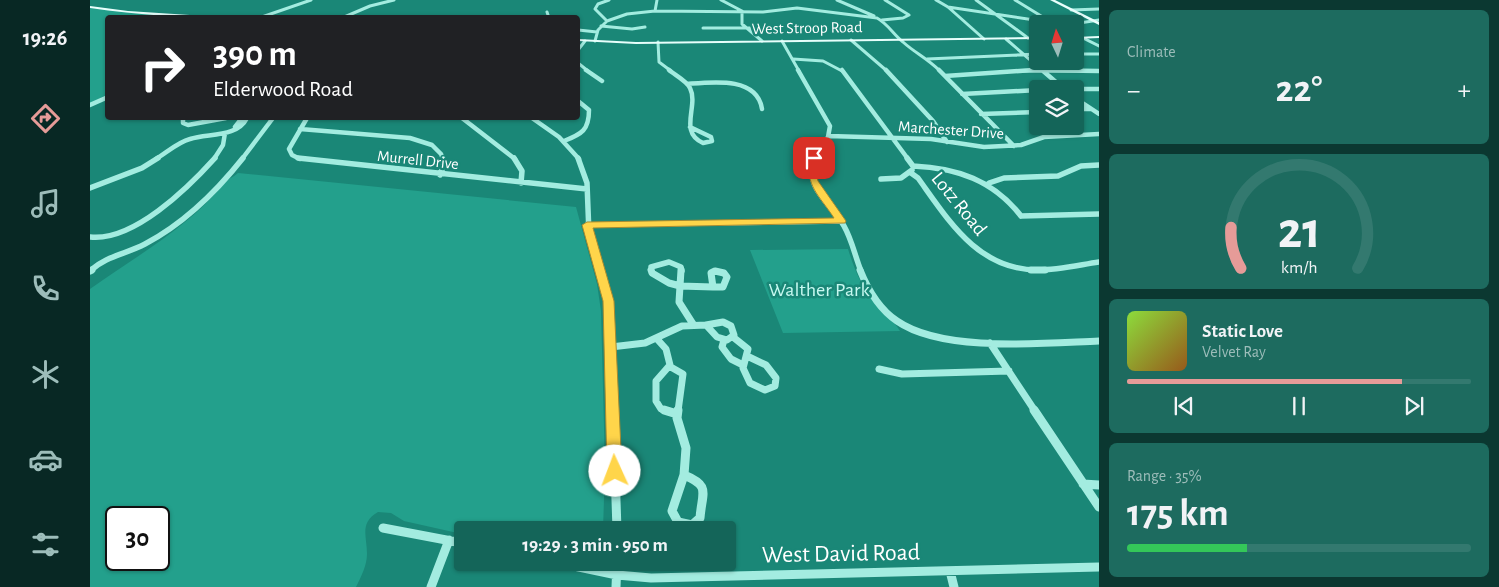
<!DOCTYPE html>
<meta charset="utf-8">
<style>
:root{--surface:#146559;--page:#1d6b5f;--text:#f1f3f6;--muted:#9dbdba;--line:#33796f;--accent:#e69b98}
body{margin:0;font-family:"Alegreya Sans",sans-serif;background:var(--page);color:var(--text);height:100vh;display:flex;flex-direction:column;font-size:19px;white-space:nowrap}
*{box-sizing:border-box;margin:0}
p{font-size:16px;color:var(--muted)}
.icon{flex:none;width:28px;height:28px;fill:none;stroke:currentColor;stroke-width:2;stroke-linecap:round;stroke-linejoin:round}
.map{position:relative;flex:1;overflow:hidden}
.side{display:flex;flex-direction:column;gap:10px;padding:10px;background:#0b3831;width:400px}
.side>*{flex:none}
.banner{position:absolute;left:15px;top:15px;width:475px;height:105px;border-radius:5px;box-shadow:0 1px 4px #0004;background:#202124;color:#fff;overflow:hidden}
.needle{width:32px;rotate:356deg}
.controls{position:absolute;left:939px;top:15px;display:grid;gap:10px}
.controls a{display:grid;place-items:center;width:55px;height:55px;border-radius:5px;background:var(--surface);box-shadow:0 1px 4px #0004;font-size:25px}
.speed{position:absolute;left:15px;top:506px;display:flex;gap:10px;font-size:25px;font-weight:700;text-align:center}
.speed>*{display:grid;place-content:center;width:65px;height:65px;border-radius:50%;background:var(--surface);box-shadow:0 1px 4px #0004;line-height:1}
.speed .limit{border:2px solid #111;border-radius:8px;background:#fff;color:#111}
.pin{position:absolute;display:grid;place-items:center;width:42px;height:42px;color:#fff;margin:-21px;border-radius:10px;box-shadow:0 2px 8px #0006}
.me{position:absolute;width:55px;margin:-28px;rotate:358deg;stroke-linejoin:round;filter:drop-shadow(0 0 4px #0008)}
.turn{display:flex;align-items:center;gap:18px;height:105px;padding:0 25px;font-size:22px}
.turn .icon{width:65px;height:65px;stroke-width:2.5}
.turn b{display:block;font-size:35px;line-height:42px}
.big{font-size:38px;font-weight:700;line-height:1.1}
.side .card{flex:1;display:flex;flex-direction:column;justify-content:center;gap:8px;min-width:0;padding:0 18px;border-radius:8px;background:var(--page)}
.side .dial{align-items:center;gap:0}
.dial svg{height:130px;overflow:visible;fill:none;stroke:var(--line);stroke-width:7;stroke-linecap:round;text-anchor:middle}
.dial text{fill:var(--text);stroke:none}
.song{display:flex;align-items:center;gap:15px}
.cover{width:60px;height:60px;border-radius:8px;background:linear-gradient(135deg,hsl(90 70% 55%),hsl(30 70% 35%))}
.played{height:5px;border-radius:2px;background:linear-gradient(90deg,var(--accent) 80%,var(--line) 80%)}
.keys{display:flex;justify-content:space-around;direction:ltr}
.heat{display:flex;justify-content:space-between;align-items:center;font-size:28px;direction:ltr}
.charge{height:8px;border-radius:4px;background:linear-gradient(90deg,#34c759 35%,var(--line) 0)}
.trip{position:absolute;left:364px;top:521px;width:282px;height:50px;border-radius:5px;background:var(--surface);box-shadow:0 1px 4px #0004;font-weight:700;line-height:50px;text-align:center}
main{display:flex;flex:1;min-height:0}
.dock{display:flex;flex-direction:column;width:90px;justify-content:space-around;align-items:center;background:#082824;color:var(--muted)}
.dock .icon{width:35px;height:35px}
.dock .selected{color:var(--accent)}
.dock b{font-size:22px;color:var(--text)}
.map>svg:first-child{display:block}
.green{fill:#23a08c;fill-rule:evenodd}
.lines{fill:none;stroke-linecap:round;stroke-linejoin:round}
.minor-far4{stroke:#a3ece0;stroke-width:3}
.minor-far3{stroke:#a3ece0;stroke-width:4.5}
.minor-far2{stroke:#a3ece0;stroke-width:5.5}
.minor-far1{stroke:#a3ece0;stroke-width:7}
.minor{stroke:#a3ece0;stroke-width:9}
.major{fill:#e8fffc;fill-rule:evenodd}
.route{fill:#ffd54a;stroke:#a68a30}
.labels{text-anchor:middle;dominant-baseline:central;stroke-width:5;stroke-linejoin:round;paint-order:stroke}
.far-street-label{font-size:16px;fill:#fff;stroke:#1a8777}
.street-label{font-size:20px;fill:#fff;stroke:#1a8777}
.park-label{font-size:20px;fill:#c8f9f1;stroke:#1a8777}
.near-street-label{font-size:24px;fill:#fff;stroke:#1a8777}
</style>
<main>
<nav class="dock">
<b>19:26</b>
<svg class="icon selected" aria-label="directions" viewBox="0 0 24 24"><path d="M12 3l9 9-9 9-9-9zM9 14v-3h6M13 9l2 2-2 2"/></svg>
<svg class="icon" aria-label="music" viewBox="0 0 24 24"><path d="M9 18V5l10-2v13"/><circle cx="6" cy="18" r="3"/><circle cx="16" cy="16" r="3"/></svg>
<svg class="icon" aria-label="phone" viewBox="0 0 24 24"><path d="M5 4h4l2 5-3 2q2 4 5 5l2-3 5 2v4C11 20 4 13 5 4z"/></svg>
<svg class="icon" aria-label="climate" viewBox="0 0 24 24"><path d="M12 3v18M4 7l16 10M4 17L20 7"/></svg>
<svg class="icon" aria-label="car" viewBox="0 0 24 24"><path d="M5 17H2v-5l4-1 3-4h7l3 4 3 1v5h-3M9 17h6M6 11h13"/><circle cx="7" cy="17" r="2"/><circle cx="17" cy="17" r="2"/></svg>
<svg class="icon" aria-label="filters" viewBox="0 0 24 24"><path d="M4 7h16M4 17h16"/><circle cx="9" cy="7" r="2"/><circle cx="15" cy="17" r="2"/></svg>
</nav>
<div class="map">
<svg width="1009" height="587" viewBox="0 0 1009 587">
<rect width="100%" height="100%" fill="#1a8777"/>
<path class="green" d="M 0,8 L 114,17 L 18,18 L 17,95 L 0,103 Z
M 148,173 L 486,207 L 507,284 L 511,311 L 515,466 L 513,530 L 372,530 L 372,534 L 314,521 L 301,513 L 288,512 C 269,523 277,536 277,554 C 277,565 271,577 266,587 L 0,587 L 0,289 C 46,256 100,227 136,181 C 139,178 144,177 148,173 ZM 26,518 L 69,518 L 69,560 L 26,560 Z
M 758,249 C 764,268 771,286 784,302 C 792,313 803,319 810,331 L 693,333 L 660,250 Z"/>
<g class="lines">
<path class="minor-far4" d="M 631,0 L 652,11
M 747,0 L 784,16
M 846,0 L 858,7 L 894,39
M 886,0 L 938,38
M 925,0 L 956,19
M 858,7 L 971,24
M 981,10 L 1009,9
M 565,11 L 567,0
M 652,11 L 652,24 L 672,41
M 457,12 L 459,18
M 169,18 L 221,0
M 252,18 L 280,6 L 304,0
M 792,20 L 813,18 L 819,15 L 795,0
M 517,21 L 505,9 L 508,4 L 519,0
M 983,24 L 1009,20
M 511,26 L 542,29 L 555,27
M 613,28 L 680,28
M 488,30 L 507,32
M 985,34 L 1009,46
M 916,39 L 953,71
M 761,40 L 797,71
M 505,41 L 508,30 L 517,21 L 537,14 L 565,11 L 673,12 L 707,8 L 787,18 C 798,24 803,34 813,42 C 825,53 837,58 850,71
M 692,41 L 709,71
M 568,42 L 569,62 L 581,71
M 488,50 L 495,41
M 985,54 L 1009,54
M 703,59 L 733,61 L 752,71
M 837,59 L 948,54
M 488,63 L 498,71
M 929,71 L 1005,71"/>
<path class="minor-far3" d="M 496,70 L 512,81
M 579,70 C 585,75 597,81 600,88 C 609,106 588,132 613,143 L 622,141 L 621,137 L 600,127
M 708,70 L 740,126 L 738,137 L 724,159
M 752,70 L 818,159
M 796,70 L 843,121 L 857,142
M 849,70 L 924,146
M 952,70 L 974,89
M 855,76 L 943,70 L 1009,71
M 597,84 C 622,82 667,76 672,109
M 973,89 L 1009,89
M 872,94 L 948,90
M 985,98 L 1009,114
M 0,105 L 18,97
M 985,109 L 1000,109
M 891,114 L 948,112
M 93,118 L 93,123 L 98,125 L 136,118
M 372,118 L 425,159
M 442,118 L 469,137 L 489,159
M 145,127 L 152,118
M 210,129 L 320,138 L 342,145 L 351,154 L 353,159
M 739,136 L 841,139 L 894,147 L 931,145 L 954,137 L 1009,134
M 474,141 C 492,134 499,130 499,110 L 488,101
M 66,159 C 76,153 88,142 100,139 C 118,133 147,138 157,118
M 124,159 L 133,145 L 135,133
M 152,159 L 183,118
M 210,159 L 202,155 L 199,149 L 217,118"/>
<path class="minor-far2" d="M 208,158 L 497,189
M 424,158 L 432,171 L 431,183
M 488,158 L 497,183 L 499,234 L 509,271
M 725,158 C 712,187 742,204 754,226 C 762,240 765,256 771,271
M 817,158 L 823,166
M 823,166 C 867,168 903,180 931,216
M 821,173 L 828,178 C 859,221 888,270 948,270 C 968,270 989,265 1009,262
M 350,175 L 353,167 L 353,158
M 791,179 L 811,178 L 822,170
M 899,183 L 914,178 L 968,176 L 991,166 L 1009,165
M 0,188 L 52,168 L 68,158
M 931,216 L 1009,214
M 497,225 L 751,221
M 0,237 C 43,242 98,188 125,158
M 0,271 C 16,256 36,254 55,244 C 93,224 126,192 153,158
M 562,271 L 561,267 L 579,262 L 591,267 L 592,271"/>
<path class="minor-far1" d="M 509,270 L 520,312 L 523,411
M 561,270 L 562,273 L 579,283 L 590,286
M 770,270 C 778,290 789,309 807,321 C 853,353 955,343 1009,341
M 941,270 L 955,270
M 0,271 L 2,270
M 625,271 L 634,273 L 637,277 L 633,287 L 623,287 L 621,273 Z
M 590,286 L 623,287
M 590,286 L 589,302 L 603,324
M 590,286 L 591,270
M 633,322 L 641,326 L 644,335 L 637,340 L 627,337 L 616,325 Z
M 643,337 L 658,349 L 653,368 L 660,383 L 675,390 L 685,386 L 686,378 L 676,365 L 657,356
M 567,339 L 576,349 L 580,365 L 566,381 L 566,401 L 571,409 L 578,411
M 634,340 L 632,347 L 641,359 L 653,365
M 900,343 L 945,411
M 521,347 L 555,343 L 592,326 L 616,325
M 579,366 L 593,374 L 588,411
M 789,369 L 812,374 L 919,371"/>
<path class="minor" d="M 523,410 L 527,530
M 574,410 L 587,414
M 588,410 L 587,418 L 596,448 L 594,475
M 944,410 L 1009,507
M 594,475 C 621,486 612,492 610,518 L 602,525 L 588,522 L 582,511 Z
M 993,484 L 1009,485
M 293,528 L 372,543
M 465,562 L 527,575 L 561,578 L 1009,567
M 860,571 L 864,587
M 341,587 L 359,540
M 526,587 L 527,562"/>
<path class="major" d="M 960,0 L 965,0 L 1009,22 L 1009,25 Z
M 0,6 L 38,11 L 146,18 C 97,18 48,15 0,8 Z
M 1009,36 L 1009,38 L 985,39 L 985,37 Z
M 948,37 L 948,39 L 546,44 L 488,41 L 488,39 L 546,42 Z"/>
</g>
<path class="route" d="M 724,155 L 729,158 L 726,173 L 728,181 L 756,221 L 755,223 L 503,228 L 524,301 L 532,471 L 530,476 L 525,478 L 520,476 L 517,471 L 513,301 L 492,225 L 497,222 L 744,218 C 729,195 715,186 720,158 Z"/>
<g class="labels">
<g class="far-street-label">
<text transform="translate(717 28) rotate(-1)">West Stroop Road</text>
<text transform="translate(861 130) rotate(4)">Marchester Drive</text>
<text transform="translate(328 160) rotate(6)">Murrell Drive</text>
</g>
<g class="street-label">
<text transform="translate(869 204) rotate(51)">Lotz Road</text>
</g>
<g class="park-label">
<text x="729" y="290">Walther Park</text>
</g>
<g class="near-street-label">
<text transform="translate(751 554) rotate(-1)">West David Road</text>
</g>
</g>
</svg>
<div class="controls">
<a><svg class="needle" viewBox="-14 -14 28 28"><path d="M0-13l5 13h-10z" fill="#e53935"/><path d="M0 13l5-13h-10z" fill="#9dbdba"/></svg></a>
<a><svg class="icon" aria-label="layers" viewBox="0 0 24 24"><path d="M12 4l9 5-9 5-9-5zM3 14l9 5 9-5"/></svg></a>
</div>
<div class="speed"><div class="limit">30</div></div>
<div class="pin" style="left:724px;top:158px;background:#d93025"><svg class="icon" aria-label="arrive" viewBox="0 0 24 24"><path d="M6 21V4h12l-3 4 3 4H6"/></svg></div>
<svg class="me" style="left:525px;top:471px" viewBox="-20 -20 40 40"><circle r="19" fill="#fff"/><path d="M0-13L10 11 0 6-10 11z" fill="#ffd54a"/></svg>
<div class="trip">19:29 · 3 min · 950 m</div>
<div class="banner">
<div class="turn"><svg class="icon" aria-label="right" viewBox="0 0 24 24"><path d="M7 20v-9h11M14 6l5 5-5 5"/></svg><div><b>390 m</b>Elderwood Road</div></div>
</div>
</div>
<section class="side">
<div class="card"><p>Climate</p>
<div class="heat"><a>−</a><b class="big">22°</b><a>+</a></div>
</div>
<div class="card dial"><svg viewBox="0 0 100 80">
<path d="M14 69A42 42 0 1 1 86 69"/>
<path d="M14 69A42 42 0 0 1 8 44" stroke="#e69b98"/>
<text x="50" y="56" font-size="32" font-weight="700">21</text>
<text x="50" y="72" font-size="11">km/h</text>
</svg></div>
<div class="card">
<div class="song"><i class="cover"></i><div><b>Static Love</b><p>Velvet Ray</p></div></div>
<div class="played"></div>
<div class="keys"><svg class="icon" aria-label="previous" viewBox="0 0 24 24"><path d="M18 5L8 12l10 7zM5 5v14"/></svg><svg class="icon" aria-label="pause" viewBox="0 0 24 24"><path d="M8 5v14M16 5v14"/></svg><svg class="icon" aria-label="next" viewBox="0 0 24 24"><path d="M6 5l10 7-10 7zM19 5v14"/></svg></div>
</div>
<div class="card"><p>Range · 35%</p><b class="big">175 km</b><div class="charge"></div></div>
</section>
</main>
